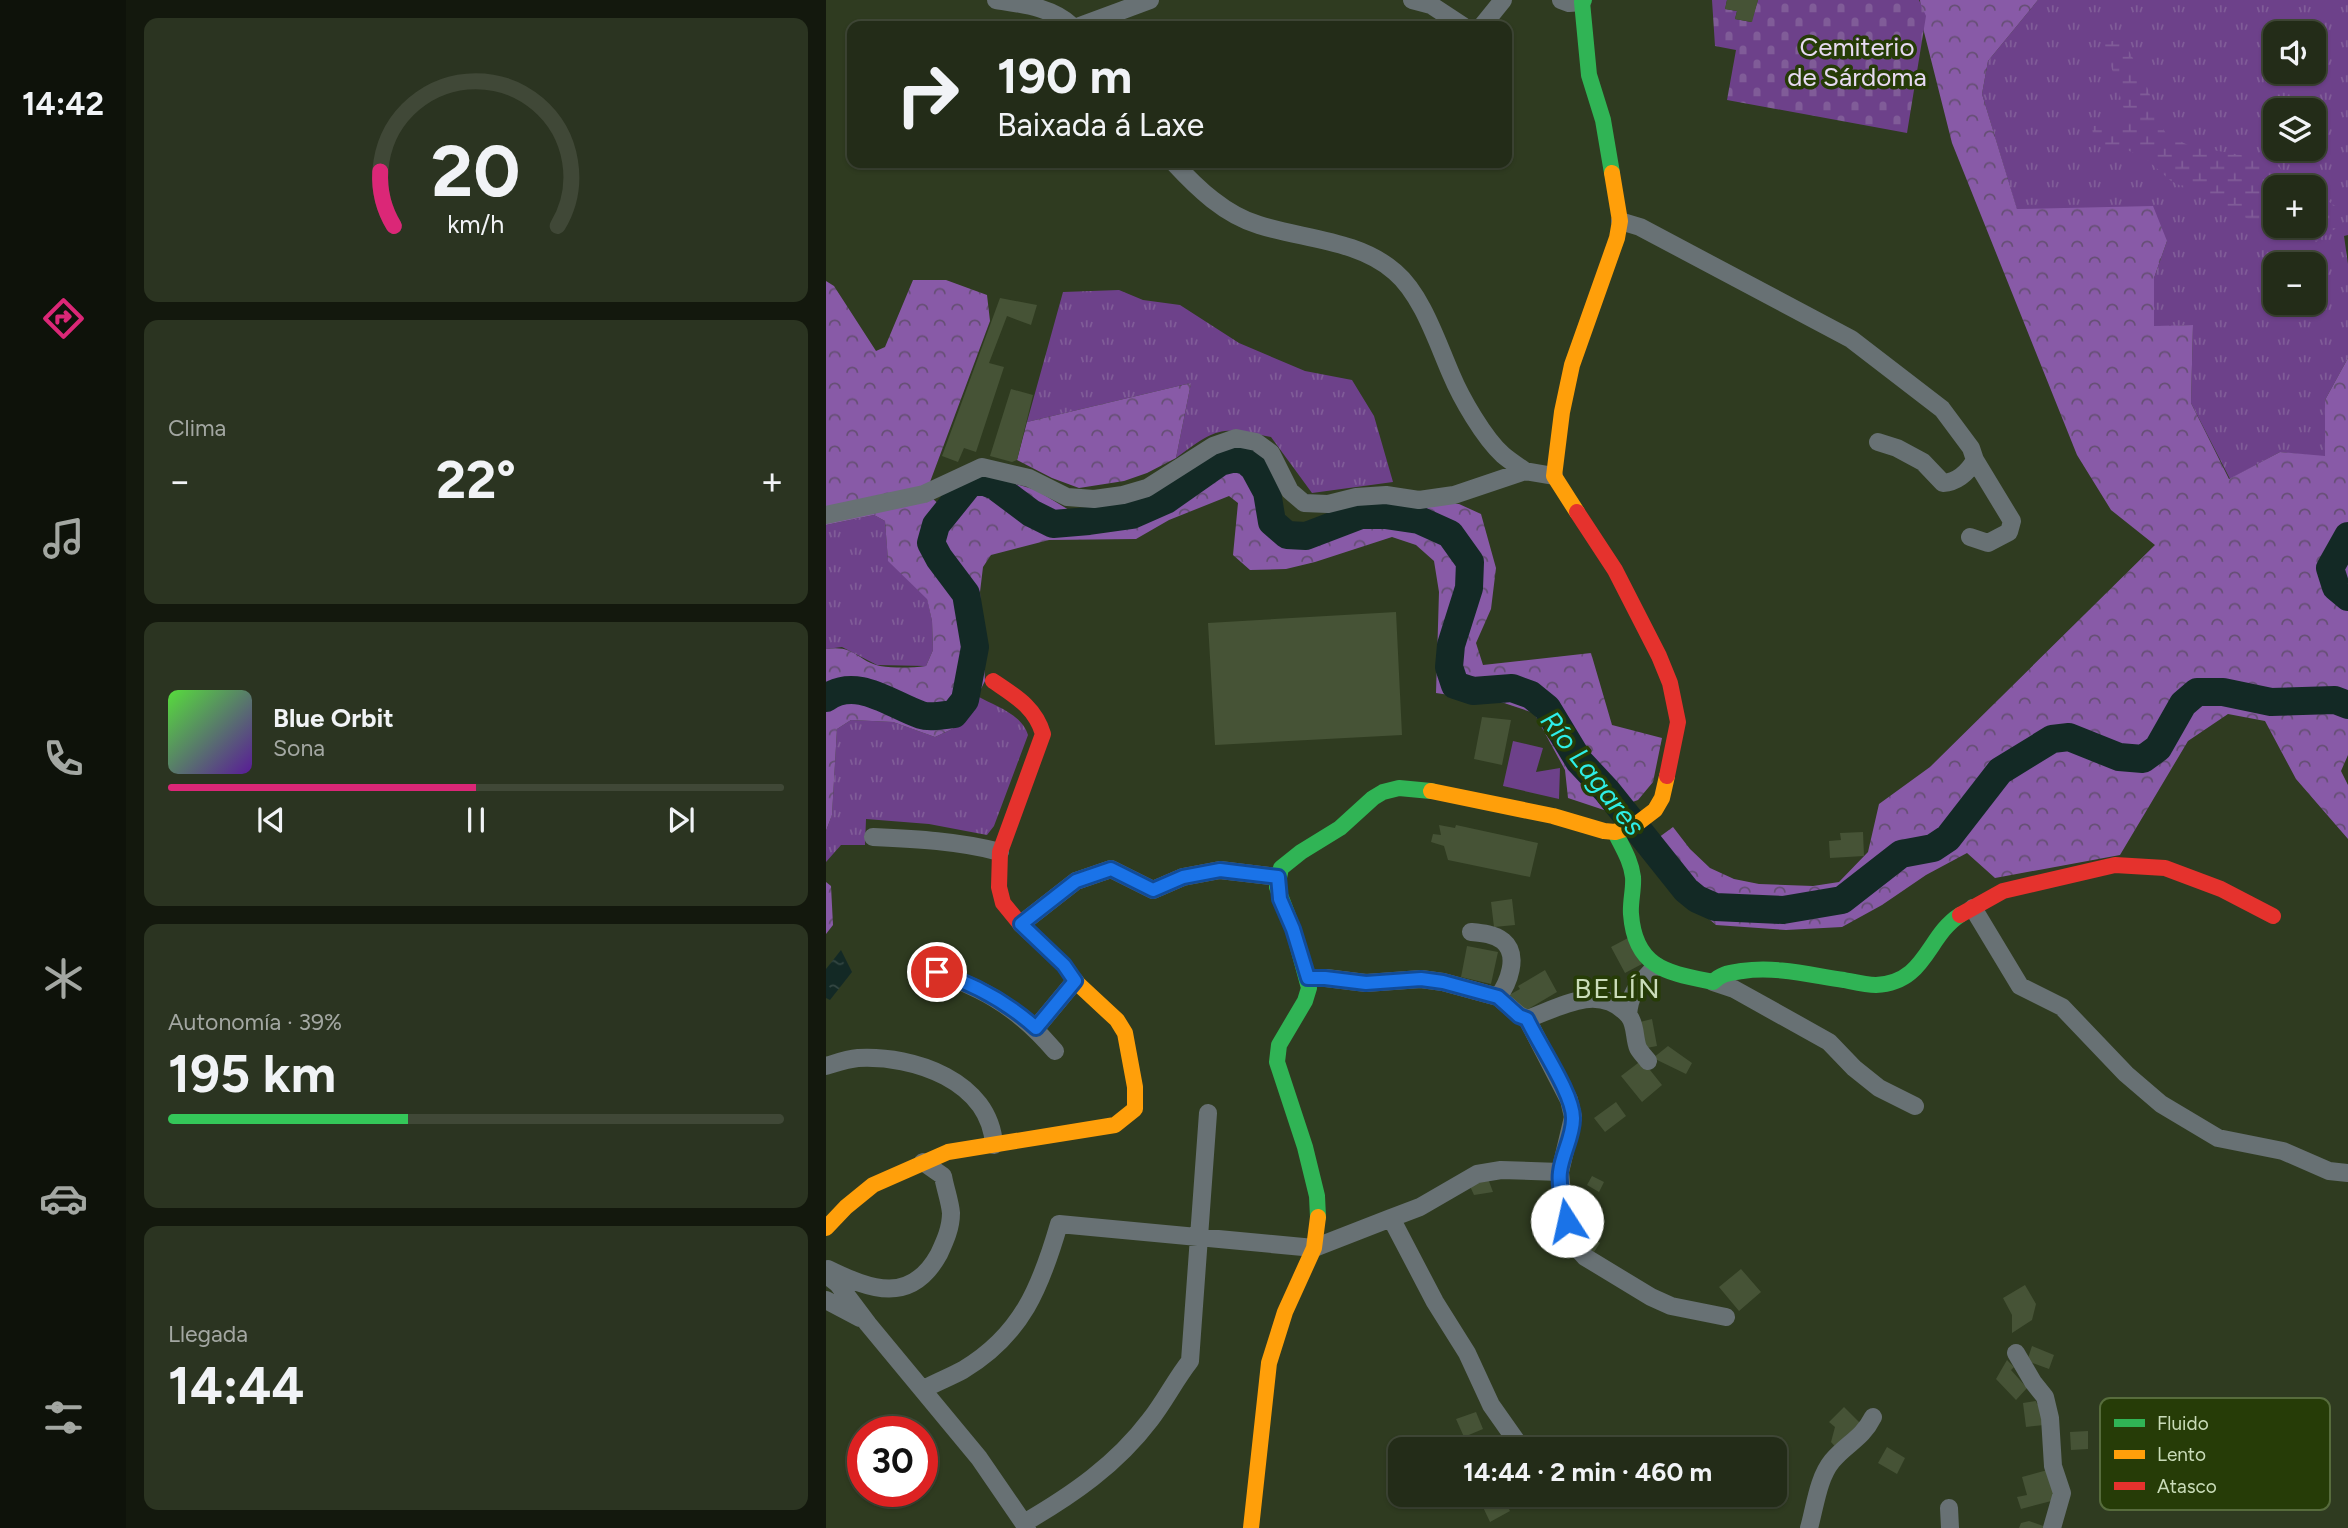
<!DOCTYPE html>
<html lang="es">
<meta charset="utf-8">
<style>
:root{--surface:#232c18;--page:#2b3421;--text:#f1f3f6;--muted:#a3a7a2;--line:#404837;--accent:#db2777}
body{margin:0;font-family:Figtree,sans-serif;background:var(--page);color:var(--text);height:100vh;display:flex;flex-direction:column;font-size:26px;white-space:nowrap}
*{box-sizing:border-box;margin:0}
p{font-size:23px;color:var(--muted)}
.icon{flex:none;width:38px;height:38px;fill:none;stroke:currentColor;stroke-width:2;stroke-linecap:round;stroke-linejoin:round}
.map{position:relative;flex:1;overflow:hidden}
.sheet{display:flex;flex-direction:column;gap:18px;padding:18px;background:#13180d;width:700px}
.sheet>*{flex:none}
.guide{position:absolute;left:21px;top:21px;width:665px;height:147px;border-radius:14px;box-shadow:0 2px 5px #0004,0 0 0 2px var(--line);background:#232c18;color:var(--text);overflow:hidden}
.tools{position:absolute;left:1437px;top:21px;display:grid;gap:14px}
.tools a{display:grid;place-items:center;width:63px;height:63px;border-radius:14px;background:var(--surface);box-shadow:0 2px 5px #0004,0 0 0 2px var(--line);font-size:35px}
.speed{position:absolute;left:21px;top:1416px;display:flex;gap:14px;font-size:35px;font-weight:700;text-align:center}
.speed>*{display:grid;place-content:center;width:91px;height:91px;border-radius:50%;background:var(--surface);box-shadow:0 2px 5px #0004,0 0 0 2px var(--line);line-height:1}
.speed .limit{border:10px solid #d22;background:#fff;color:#111}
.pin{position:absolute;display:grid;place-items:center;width:60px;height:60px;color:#fff;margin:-30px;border:4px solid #fff;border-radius:50%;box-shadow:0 2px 7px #0007}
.me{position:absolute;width:77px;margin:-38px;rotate:350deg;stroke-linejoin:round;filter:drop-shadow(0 0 5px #0008)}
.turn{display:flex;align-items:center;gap:24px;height:147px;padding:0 35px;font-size:32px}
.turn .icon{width:91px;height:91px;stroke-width:2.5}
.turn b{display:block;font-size:49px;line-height:60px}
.big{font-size:52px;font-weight:700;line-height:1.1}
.sheet .widget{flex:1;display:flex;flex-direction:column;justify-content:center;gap:10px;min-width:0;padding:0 24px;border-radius:14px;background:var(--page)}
.sheet .dial{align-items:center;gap:0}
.dial svg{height:182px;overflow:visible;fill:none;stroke:var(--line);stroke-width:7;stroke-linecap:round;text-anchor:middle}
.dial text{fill:var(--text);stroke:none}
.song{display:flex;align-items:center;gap:21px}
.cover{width:84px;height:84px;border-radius:10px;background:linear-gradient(135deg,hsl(110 70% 55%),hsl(270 70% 35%))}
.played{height:7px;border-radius:4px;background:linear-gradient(90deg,var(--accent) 50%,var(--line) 50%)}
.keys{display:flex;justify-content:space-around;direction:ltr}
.heat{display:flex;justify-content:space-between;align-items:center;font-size:38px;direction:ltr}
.charge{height:10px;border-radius:5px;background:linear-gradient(90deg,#34c759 39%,var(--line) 0)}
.trip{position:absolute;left:562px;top:1437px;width:399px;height:70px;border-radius:14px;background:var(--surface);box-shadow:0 2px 5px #0004,0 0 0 2px var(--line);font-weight:700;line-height:70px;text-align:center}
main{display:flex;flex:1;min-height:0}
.tab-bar{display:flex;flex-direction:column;width:126px;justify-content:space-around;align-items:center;background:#0e120a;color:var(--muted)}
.tab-bar .icon{width:49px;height:49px}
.tab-bar .selected{color:var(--accent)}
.tab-bar b{font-size:32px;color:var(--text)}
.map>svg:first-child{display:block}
.grass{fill:url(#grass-tufts);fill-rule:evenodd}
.forest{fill:url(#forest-crowns)}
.wetland{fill:url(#wetland-marsh)}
.cemetery{fill:url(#cemetery-stones)}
.green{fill:#6d418a}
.water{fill:url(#water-ripples)}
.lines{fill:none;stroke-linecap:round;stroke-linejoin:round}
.river{stroke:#132925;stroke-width:28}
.building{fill:#465336}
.street{stroke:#687174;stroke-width:18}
.fast{stroke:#30b455;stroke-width:16}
.slow{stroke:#ff9f0a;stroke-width:16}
.jam{stroke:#e5322d;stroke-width:16}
.route-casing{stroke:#114b97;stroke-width:18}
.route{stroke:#1a73e8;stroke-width:12}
.labels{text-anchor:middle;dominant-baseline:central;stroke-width:7;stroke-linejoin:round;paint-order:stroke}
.park-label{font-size:26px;fill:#e7daf2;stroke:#263c07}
.water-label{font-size:28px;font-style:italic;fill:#2eeee6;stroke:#263c07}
.neighbourhood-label{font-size:28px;letter-spacing:2px;fill:#cadcb9;stroke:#263c07}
.key{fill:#263c07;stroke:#576c3c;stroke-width:2}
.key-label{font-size:19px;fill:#cadcb9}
</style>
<main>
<nav class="tab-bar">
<b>14:42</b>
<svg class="icon selected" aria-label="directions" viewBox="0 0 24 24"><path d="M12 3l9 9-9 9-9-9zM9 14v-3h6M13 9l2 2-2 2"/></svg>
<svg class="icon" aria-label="music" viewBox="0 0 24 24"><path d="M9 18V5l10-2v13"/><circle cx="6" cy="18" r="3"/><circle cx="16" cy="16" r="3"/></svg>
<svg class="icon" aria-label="phone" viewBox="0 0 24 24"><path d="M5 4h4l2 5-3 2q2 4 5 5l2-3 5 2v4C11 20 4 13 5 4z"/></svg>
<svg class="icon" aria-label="climate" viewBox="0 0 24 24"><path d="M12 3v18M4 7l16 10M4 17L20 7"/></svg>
<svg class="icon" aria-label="car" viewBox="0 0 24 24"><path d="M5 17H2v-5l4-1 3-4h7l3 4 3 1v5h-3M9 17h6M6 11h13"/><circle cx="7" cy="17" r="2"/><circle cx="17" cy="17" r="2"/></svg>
<svg class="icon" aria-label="filters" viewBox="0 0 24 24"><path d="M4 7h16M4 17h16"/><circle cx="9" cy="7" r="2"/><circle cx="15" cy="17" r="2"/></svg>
</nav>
<section class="sheet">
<div class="widget dial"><svg viewBox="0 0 100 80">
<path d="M14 69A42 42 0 1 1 86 69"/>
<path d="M14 69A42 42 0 0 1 8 45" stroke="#db2777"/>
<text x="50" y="56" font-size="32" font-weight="700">20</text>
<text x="50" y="72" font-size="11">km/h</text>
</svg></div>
<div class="widget"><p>Clima</p>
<div class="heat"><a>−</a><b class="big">22°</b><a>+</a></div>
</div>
<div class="widget">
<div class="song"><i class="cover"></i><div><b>Blue Orbit</b><p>Sona</p></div></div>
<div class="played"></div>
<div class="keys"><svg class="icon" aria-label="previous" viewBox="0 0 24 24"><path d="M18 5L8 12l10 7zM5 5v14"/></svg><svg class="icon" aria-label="pause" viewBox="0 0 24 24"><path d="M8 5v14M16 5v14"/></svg><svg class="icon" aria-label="next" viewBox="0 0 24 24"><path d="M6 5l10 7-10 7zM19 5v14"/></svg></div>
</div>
<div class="widget"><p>Autonomía · 39%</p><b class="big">195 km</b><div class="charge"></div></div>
<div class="widget"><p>Llegada</p><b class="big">14:44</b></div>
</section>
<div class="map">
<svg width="1522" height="1528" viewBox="0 0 1522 1528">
<defs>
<pattern id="grass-tufts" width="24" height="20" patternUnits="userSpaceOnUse" patternTransform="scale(1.75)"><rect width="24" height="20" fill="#6d418a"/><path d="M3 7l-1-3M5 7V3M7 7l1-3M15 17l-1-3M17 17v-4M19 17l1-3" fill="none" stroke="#805c98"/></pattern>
<pattern id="forest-crowns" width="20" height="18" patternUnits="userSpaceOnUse" patternTransform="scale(1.75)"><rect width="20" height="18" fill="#885aa7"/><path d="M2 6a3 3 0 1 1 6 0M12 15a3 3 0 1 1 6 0" fill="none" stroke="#664f75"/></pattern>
<pattern id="wetland-marsh" width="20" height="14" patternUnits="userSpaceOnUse" patternTransform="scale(1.75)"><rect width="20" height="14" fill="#6d418a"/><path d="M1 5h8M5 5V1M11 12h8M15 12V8" fill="none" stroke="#805c98"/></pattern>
<pattern id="cemetery-stones" width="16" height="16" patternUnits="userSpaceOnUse" patternTransform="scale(1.75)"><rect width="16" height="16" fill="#6d418a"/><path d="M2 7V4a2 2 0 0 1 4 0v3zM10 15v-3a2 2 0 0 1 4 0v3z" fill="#805c98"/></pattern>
<pattern id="water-ripples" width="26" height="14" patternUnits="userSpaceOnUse" patternTransform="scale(1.75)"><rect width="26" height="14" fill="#132925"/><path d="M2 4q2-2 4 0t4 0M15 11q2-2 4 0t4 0" fill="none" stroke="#344743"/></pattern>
</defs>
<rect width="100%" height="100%" fill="#2f3b20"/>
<path class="grass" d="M 1212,0 L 1522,0 L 1522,235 L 1518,236 L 1522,264 L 1522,358 L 1499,400 L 1499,457 L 1454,452 L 1404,479 L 1365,403 L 1367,325 L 1328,327 L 1328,278 L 1341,241 L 1191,210 L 1156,94 L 1162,61 ZM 1449,33 L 1488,33 L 1488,72 L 1449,72 ZM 1449,110 L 1488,110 L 1488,149 L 1449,149 ZM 1449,187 L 1488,187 L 1488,226 L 1449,226 ZM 1449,264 L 1488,264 L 1488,303 L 1449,303 Z
M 293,290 L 317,300 L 354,305 L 413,343 L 479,371 L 526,380 L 548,416 L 567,482 L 486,493 L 445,437 C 395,426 391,427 350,458 L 365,383 L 201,422 L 237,292 Z
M 48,515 L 59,521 L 62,560 L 101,598 L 106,621 L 107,650 L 100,666 L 51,665 L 16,647 L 0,649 L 0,525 Z
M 151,696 C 169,706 196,714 202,735 L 168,826 L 161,835 L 103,824 L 40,819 L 39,845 L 15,845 L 0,862 L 0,831 L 6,815 L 11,729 L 25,720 L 67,722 L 109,737 L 137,724 Z"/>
<path class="forest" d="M 1094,0 L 1212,0 L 1162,61 L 1156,94 L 1191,209 L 1327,206 L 1341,241 L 1328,278 L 1328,326 L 1367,325 L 1365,403 L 1403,479 L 1454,452 L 1499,456 L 1499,400 L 1522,358 L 1522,755 L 1515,771 L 1522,785 L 1522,839 L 1470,779 L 1439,721 L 1402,714 L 1362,741 L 1294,855 L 1169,878 L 1141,853 L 1100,875 L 1056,905 L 1016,927 L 960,930 L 890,925 L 847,888 L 817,849 L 847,827 L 864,849 L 884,868 L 908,879 L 933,884 L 987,886 L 1013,882 L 1042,852 L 1053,804 L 1104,767 L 1329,545 L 1285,510 L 1251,455 L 1126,143 L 1097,28 Z
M 87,280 L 120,280 L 161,295 L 164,321 L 104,482 L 104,496 L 124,515 L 116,494 L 161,475 L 210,490 L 243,510 L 280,510 L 323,497 L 364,469 L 408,452 L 427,457 L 446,486 L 453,520 L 474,529 L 557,500 L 633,504 L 655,514 L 670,568 L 665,609 L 650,643 L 657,665 L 765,653 L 786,725 L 836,738 L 827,782 L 812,800 L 781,811 L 742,798 L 739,770 L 708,713 L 678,703 L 610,693 L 613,592 L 608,561 L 590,545 L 566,537 L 489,562 L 460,569 L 424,570 L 407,555 L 412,503 L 403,496 L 343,520 L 310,539 L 223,540 L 165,555 L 157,567 L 154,592 L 159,681 L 137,724 L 109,737 L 67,722 L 25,720 L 11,729 L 6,815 L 0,831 L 0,649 C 31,645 30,661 54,666 C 68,668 85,668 100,666 L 107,650 L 106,621 L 101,599 L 62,561 L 59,521 L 48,515 L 0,525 L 0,281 L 8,286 L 50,351 L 59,347 Z
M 365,383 L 350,458 L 321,473 L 298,481 L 253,488 L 226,478 L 191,460 L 201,422 Z
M 0,882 L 5,886 L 7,925 L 0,934 Z"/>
<path class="wetland" d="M 1291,40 L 1303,51 L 1319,81 L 1334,124 L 1341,135 L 1364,146 L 1443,160 L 1481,187 L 1449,187 L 1449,224 L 1431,223 L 1401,209 L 1345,181 L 1318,157 L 1291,146 L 1280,151 L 1268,143 L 1266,126 L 1295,125 L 1301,119 L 1278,43 Z
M 1488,192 L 1517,211 L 1509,229 L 1490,242 L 1455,226 L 1488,226 Z"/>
<path class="cemetery" d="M 886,0 L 901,0 L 899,9 L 911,11 L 909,19 L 925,22 L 932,0 L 1093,0 L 1100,16 L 1081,133 L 901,100 L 910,50 L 889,46 Z"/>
<path class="green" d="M 687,741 L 717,748 L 710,772 L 734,768 L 733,799 L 677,786 Z"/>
<path class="water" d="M 15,950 L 26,972 L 4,1000 L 0,998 L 0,969 Z"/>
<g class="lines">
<path class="river" d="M 1522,536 L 1504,568 L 1510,587 L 1522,597
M 0,698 C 31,676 65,705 95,715 C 104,718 118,715 128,714 L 139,700 L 149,647 L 140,594 L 113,558 L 105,543 L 110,525 L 143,484 L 154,480 L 169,486 L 205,513 L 227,524 L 263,521 L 306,515 L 340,500 L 394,462 L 410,458 L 420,461 L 428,468 L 441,492 L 446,522 L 461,535 L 480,536 L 535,515 L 559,515 L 593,520 L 624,534 L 644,562 L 643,588 L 625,645 L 623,667 L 629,685 L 647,691 L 686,688 L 705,695 L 721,708 L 753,761 L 781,791 L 860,890 L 871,899 L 889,907 L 957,910 L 1016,900 L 1075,854 L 1107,848 L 1122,838 L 1174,771 L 1226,739 L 1243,737 L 1293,757 L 1317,759 L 1332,748 L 1357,704 L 1371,692 L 1397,692 L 1445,702 L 1509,700 L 1522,705"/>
</g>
<path class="building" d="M 901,0 L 932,0 L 926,22 L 909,19 L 911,11 L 899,9 Z
M 174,298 L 211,305 L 205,325 L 181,316 L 163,363 L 178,367 L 150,452 L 138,448 L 132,462 L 116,456 Z
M 185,389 L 207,395 L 191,460 L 186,462 L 164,456 Z
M 570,612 L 576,735 L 389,745 L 382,623 Z
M 656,717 L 685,720 L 676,765 L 648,759 Z
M 613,825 L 629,828 L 630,825 L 712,843 L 704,877 L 622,860 L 618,846 L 605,842 L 607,834 L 615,835 Z
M 1037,832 L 1038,856 L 1004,858 L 1003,841 L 1015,840 L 1014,833 Z
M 686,899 L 689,925 L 668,927 L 665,902 Z
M 802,938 L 816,964 L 799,973 L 785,947 Z
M 641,946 L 672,952 L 665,984 L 635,977 Z
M 719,970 L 731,992 L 694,1014 L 683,995 L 694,989 L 692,986 Z
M 826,1019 L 831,1046 L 815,1049 L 810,1023 Z
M 842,1046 L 866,1063 L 860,1074 L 827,1058 Z
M 816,1060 L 836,1085 L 816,1102 L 795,1076 Z
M 790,1102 L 800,1116 L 779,1132 L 768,1118 Z
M 661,1176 L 667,1192 L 648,1195 L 643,1184 Z
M 766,1176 L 778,1182 L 773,1192 L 761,1185 Z
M 763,1235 L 774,1243 L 768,1252 L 757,1245 Z
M 915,1269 L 935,1292 L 913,1311 L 893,1287 Z
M 1199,1285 L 1210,1304 L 1206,1320 L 1186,1333 L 1186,1315 L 1177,1298 Z
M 1206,1346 L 1228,1355 L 1223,1369 L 1201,1361 Z
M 1181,1360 L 1188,1367 L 1185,1370 L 1201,1388 L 1190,1400 L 1170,1379 Z
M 1210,1401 L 1211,1404 L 1218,1403 L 1218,1425 L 1200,1427 L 1197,1403 Z
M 1018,1407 L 1036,1425 L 1013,1451 L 1005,1442 L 1009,1427 L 1003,1422 Z
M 650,1412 L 657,1429 L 638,1437 L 630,1419 Z
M 1262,1431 L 1262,1449 L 1245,1450 L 1244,1432 Z
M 653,1439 L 658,1449 L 626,1449 Z
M 1061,1447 L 1079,1458 L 1071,1474 L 1052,1463 Z
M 1225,1469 L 1233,1499 L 1195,1509 L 1191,1497 L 1201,1495 L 1196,1477 Z
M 675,1495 L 684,1511 L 664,1522 L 656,1505 Z
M 1203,1521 L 1223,1528 L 1193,1528 L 1195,1523 Z"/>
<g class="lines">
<path class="street" d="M 170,0 C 196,4 226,7 246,26
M 586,0 L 605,5 L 637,26
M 735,0 L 743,3 L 756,2
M 254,26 L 324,0
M 656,26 L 677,0
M 348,163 C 371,188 399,215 433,225 C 477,239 533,240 569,272 C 596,295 611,342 625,374 C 635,398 658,438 677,455 C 684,461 692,466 699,471
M 794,221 L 814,227 L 1025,339 L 1116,409 L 1145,448 L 1149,460 L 1186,521 L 1183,532 L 1162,543 L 1144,537
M 1052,442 L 1071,448 L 1097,462 L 1117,483 C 1132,482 1142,472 1149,460
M 0,515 L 98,494 L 156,467 L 203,478 L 241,497 L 268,499 L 297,495 L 321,488 L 387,446 L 410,438 L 430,442 L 445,453 L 464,491 L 478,503 L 502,504 L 530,497 L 560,495 L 593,500 L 628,495 L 699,471 L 728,476
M 47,837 C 90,839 133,841 174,852
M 1147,908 L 1194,986 L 1236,1007 L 1300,1074 L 1335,1104 L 1392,1138 L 1457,1151 L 1503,1171 L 1522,1173
M 195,924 L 250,881 L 285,869 L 327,890 L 357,877 L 394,870 L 452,877
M 645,932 C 656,933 668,934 677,941 C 694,955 682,984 672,997
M 94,966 C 152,986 188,1003 229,1051
M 482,978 L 500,978 L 540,983 L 595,979 L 617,982 L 672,997 L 693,1015 L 701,1019 L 743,1100 L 747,1117 L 734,1172 L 737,1204 L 750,1247 L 759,1257 L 825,1297 L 845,1306 L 900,1317
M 887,982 L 908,989 L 1003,1042 L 1028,1068 L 1053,1088 L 1089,1106
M 802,1015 C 804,990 814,984 830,966
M 701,1019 C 735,1007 774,982 803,1016 C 810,1025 808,1038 812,1048 C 814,1052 819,1057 822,1061
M 210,1028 L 249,981
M 0,1066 C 10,1063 21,1059 32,1058 C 88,1055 164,1081 168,1145
M 565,1218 L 594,1207 L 651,1174 L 675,1170 L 734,1172
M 2,1269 C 45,1290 85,1305 113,1254 C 119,1241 125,1228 125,1213 C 124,1201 119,1188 117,1176 L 97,1162
M 3,1277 L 12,1284 L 42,1324 L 153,1458 L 201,1528
M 0,1300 L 34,1318
M 1190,1353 L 1207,1382 L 1219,1397 L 1224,1418 L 1227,1466 L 1236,1493 L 1226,1528
M 98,1389 C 111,1382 124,1377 137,1370 C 196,1335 215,1286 233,1224 L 488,1248 L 565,1218 L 609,1302 L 641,1353 L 665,1405 L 696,1449
M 1123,1508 L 1124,1528
M 198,1523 C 246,1495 290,1465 324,1420 C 339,1401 349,1380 364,1361 L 382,1113
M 983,1528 C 989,1507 992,1478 1006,1461 C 1021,1443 1036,1439 1047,1417"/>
<path class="fast" d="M 758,0 L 756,2 L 763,75 L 777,120 L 786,173
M 789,832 C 796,847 805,860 807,877 C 808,889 804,902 805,914 C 809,969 843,973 887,982 C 896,973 904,973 916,971 C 950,966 984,975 1018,980 C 1028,982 1040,985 1050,985 C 1100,983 1101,936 1134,915
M 492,1217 L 491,1196 L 479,1147 L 451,1062 L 453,1045 L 479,1001 L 483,988 L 467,929 L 451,887 L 455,868 L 475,852 L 514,828 L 547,798 L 557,792 L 573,788 L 605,791"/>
<path class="slow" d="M 751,512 L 728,476 L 736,412 L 746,365 L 791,238 L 794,221 L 786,173
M 605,791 L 727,816 L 778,831 L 789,832 L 808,826 L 829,810 L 836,798 L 841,776
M 0,1228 L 20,1207 L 47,1185 L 122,1152 L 289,1125 L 309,1109 L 309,1087 L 299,1033 L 291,1020 L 249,981 L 238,965 L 195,925
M 425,1528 L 443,1363 L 459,1312 L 488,1248 L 492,1217"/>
<path class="jam" d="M 751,512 L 789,570 L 833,656 L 844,683 L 852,722 L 841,776
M 167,681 C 189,696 209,707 217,734 L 174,852 L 173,887 L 177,903 L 195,925
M 1134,915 L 1177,891 L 1289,865 L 1339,868 L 1395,889 L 1447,916"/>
</g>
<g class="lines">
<g class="route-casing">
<path id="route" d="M 111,972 C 148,984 181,1002 210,1028 L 249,981 L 238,965 L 195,924 L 250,881 L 285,869 L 327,890 L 357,877 L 394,870 L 452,877 L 454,899 L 467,929 L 482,978 L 499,978 L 540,983 L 595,979 L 617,982 L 672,997 L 693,1016 L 701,1019 C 712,1043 748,1095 747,1119 C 747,1137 736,1154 734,1172 C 732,1187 738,1206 741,1221"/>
</g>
<use href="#route" class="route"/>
</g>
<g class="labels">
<g class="park-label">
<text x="1031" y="47">Cemiterio<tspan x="1031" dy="30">de Sárdoma</tspan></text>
</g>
<g class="water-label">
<text transform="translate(767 773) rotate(52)">Río Lagares</text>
</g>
<g class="neighbourhood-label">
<text x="792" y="988">BELÍN</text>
</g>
</g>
<rect x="1274" y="1398" width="230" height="112" rx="10" class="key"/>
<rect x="1288" y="1419" width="31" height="8" fill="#30b455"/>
<rect x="1288" y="1450" width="31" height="9" fill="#ff9f0a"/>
<rect x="1288" y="1482" width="31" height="8" fill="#e5322d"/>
<g class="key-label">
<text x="1331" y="1430">Fluido</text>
<text x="1331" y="1461">Lento</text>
<text x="1331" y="1493">Atasco</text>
</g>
</svg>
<div class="tools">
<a><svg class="icon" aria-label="sound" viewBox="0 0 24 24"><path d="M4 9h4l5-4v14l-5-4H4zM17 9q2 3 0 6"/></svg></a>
<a><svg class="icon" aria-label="layers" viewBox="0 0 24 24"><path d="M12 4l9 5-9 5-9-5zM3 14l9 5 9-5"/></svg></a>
<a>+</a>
<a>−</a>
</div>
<div class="speed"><div class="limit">30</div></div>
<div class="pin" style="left:111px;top:972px;background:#d93025"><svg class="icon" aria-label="arrive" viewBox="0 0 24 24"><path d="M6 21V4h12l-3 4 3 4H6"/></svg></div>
<svg class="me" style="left:741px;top:1221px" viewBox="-20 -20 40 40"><circle r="19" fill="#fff"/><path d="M0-13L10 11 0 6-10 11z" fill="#1a73e8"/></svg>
<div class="trip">14:44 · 2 min · 460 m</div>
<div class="guide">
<div class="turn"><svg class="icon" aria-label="right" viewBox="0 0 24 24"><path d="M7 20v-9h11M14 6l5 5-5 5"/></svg><div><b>190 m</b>Baixada á Laxe</div></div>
</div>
</div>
</main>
